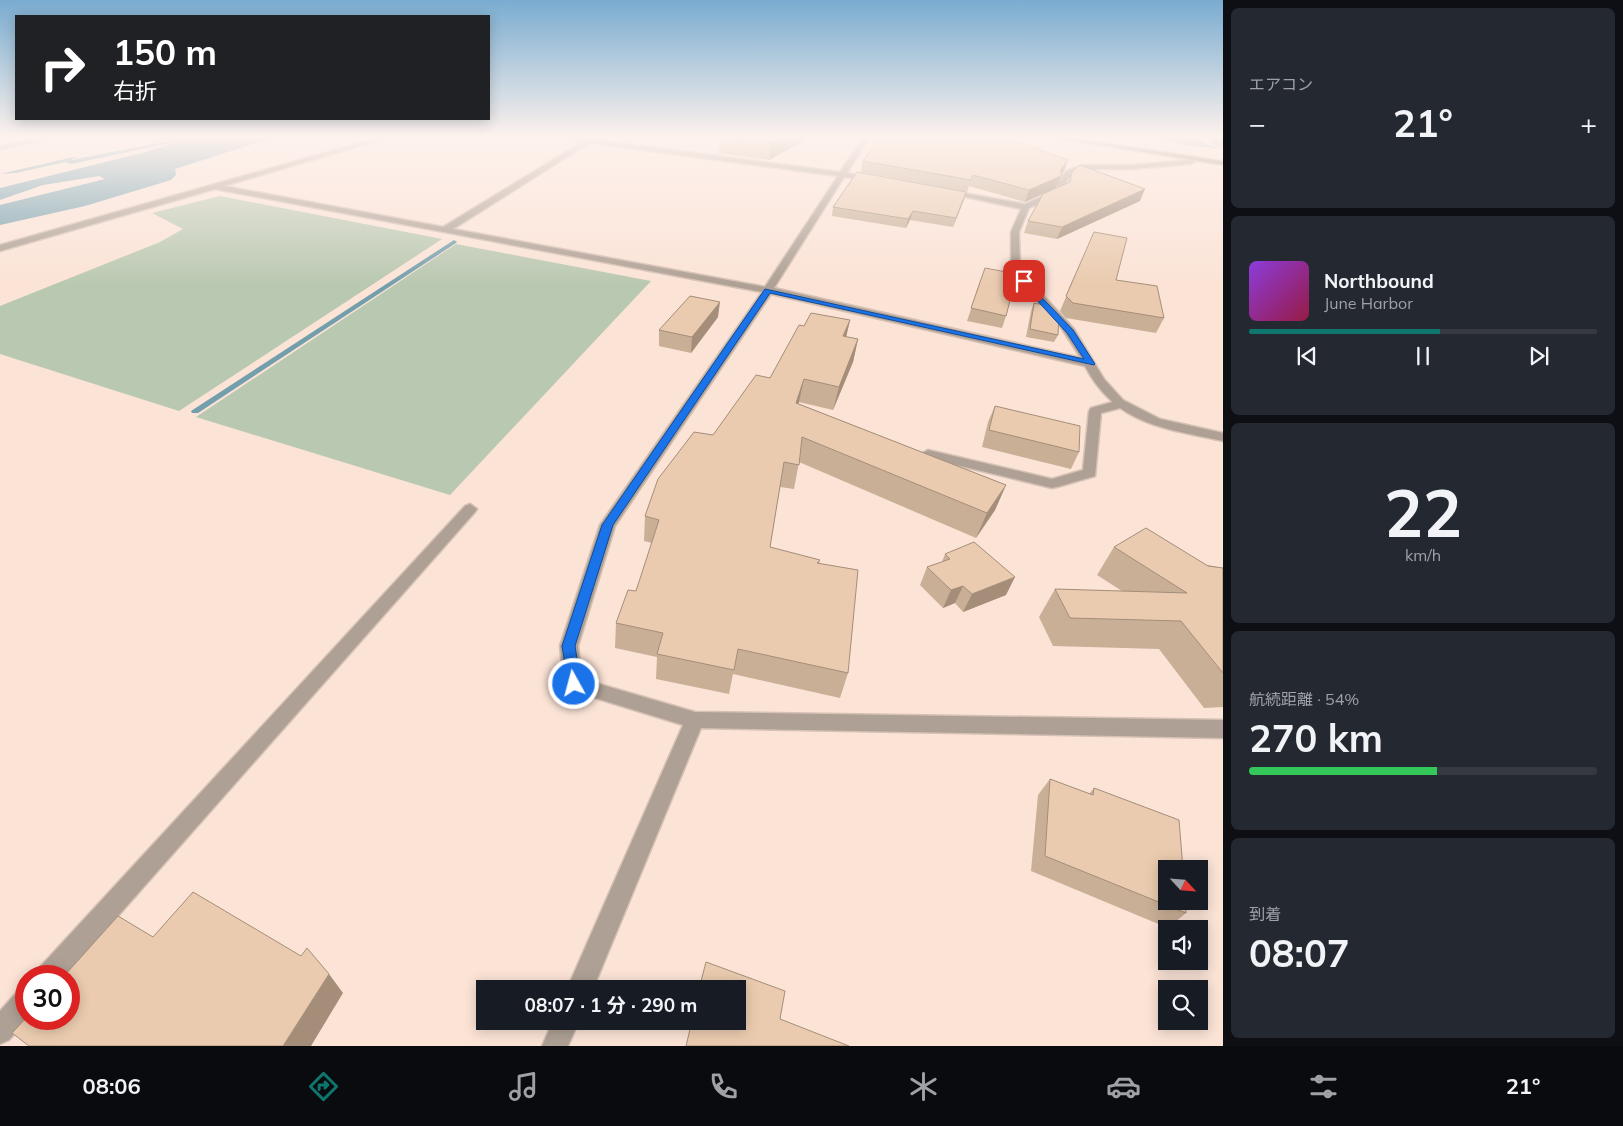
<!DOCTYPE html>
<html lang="ja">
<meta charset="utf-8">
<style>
:root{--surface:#171b24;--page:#242831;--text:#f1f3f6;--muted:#9ea1a6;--line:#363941;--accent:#0f766e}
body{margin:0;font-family:Mulish,"Noto Sans JP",sans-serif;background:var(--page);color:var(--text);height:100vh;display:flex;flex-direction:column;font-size:19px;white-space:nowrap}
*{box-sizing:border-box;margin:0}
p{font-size:16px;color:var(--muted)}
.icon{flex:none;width:28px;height:28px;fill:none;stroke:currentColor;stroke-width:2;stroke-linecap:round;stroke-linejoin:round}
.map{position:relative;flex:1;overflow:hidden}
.side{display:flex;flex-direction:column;gap:8px;padding:8px;background:#0d0f14;width:400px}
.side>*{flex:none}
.top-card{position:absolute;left:15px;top:15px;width:475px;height:105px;border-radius:0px;box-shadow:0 2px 12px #0003;background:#202124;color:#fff;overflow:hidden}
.needle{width:32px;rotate:116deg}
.controls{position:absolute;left:1158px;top:860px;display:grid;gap:10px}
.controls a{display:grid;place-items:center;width:50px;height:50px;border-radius:0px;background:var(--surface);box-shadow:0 2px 12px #0003;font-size:25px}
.speed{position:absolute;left:15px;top:965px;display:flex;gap:10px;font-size:25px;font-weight:700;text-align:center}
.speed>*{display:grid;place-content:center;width:65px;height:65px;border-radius:50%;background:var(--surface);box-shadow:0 2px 12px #0003;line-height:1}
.speed .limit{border:8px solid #d22;background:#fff;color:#111}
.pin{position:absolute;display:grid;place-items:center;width:42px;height:42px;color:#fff;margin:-21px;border-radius:10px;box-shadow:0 2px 8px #0006}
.me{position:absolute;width:55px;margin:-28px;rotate:353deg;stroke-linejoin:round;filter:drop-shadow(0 0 4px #0008)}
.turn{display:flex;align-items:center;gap:18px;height:105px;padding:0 15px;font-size:22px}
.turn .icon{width:65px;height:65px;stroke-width:2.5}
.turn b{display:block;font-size:35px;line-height:42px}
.big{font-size:38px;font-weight:700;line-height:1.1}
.side .widget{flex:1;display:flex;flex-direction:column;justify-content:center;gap:8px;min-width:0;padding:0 18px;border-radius:8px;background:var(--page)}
.side .dial{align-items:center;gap:0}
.dial b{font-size:65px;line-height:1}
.song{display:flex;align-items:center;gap:15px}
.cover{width:60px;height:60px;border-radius:8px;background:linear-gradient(135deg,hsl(270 70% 55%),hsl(340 70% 35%))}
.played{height:5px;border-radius:2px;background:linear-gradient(90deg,var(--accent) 55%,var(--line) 55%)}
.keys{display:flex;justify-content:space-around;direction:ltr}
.heat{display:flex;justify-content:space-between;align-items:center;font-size:28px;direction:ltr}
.charge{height:8px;border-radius:4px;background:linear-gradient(90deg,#34c759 54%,var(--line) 0)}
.trip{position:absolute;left:476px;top:980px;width:270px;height:50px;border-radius:0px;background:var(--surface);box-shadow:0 2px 12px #0003;font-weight:700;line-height:50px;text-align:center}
.tab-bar{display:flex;height:80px;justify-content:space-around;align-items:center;background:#090b0e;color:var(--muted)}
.tab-bar .icon{width:35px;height:35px}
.tab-bar .selected{color:var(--accent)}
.tab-bar b{font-size:22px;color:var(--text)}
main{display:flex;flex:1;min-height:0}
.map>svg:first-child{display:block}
.green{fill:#b9c8b1}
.water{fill:#739fac}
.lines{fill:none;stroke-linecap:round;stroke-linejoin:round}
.stream{fill:#739fac;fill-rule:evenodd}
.river{fill:#739fac;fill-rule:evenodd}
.lane-casing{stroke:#d6c1b5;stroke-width:3}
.street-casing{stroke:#d6c1b5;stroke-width:3}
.secondary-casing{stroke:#d6c1b5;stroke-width:3}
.lane{fill:#aea094;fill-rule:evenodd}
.street{fill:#aea094;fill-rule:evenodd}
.secondary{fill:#917d6c;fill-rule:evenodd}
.wall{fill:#c9af96}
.shaded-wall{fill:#a48e7a}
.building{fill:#eacbaf;stroke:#a48e7a}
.route{fill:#1a73e8;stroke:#114b97}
</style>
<main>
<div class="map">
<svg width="1223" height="1046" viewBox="0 0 1223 1046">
<rect width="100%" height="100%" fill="#fbe3d6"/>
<path class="green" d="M 220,196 L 442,239 L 179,411 L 0,354 L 0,306 L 160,242 L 183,229 L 152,213 Z
M 456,244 L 651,281 L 450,495 L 196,417 Z"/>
<path class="water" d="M 149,138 L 272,138 L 175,169 L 176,175 L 171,180 L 85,206 L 0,225 L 0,205 L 105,179 L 99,176 L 43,185 L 0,200 L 0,188 L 146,152 L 180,141 L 71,164 L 65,162 L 16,173 L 0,174 L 78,156 L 71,160 L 174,140 Z
M 1157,138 L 1198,138 L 1202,143 L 1222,149 L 1188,145 Z"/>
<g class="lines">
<path class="stream" d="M 454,240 L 457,242 L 456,243 L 198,413 L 192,413 L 191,411 Z"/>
<path class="river" d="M 1208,138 L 1223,138 L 1223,147 L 1213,145 Z"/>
<g class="lane-casing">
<path id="lane" d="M 1120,400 L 1124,401 L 1126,404 L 1124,407 L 1101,413 L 1095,476 L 1057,487 L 1052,488 L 923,457 L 921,454 L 928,450 L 1052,479 L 1083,470 L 1089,411 L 1091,408 Z
M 470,504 L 477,509 L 475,512 L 65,976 L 37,976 L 40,967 L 465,506 Z
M 26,988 L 28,1019 L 9,1040 L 0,1044 L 0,1011 L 17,992 Z"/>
</g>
<g class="street-casing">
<path id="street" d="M 38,138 L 51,138 L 0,150 L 0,146 Z
M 377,138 L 387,138 L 224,186 L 443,227 L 582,142 L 564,138 L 582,138 L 840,172 L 863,138 L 869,138 L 847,173 L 879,179 L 875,181 L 844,177 L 774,288 L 1081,358 L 1060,326 L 1011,272 L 1011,232 L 1021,209 L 943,192 L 947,190 L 1025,204 L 1058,189 L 1058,182 L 1066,171 L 1083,165 L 1132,165 L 1188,160 L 1190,158 L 1194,158 L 1195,162 L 1191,164 L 1132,169 L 1084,169 L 1072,175 L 1066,182 L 1065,192 L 1029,208 L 1019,232 L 1020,267 L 1021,271 L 1074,329 L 1104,379 L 1123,400 L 1160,419 L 1223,433 L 1223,441 C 1164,428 1116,425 1085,366 L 771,294 L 615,526 L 578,646 L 582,679 L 695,712 L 1223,720 L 1223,738 L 701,728 L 593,989 L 567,989 L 683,725 L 566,689 L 564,684 L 560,646 L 600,525 L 762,292 L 215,189 L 0,251 L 0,245 ZM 589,143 L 838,176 L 765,287 L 453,229 Z
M 553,1021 L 579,1021 L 568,1046 L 542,1046 Z"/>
</g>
<g class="secondary-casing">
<path id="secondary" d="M 1055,138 L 1071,138 L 1223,161 L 1223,165 Z"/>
</g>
<use href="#lane" class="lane"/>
<use href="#street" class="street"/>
<use href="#secondary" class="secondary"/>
</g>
<path class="wall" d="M 720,138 L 809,138 L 769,160 L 719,153 Z
M 863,161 L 1064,171 L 1061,175 L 1056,188 L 1025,202 L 969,186 L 967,192 L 861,172 Z
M 1072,172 L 1140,201 L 1057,239 L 1024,233 L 1028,221 L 1068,184 Z
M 966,192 L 953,227 L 910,220 L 906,228 L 832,216 L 833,207 Z
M 1094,232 L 1116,280 L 1164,318 L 1156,333 L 1066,318 L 1060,311 Z
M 985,268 L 1006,316 L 1002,328 L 967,321 Z
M 1034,303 L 1058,335 L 1054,342 L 1026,337 L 1031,311 Z
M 718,317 L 691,353 L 659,346 L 659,330 Z
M 850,320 L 846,337 L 858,339 L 853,362 L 833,410 L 799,402 L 799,404 L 1006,485 L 995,510 L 976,538 L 799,462 L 794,489 L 780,487 L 770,547 L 820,560 L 819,564 L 848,673 L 840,698 L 733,674 L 729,694 L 656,679 L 657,657 L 615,648 L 616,623 L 636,591 L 652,543 L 644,541 L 645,516 L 713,435 L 770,378 Z
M 995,406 L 1079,452 L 1071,469 L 982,447 L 988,422 Z
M 1114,547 L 1223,568 L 1223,707 L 1204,708 L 1159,649 L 1053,646 L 1039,617 L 1055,589 L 1122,591 L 1097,575 Z
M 945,554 L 1006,595 L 963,612 L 955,603 L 943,608 L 920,585 L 927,567 L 942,562 Z
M 1050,779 L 1089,794 L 1094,788 L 1186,913 L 1168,928 L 1031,871 L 1038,795 Z"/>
<path class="shaded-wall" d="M 781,138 L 809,138 L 769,160 L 771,143 Z
M 1068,160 L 1064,171 L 1060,176 L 1061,176 L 1056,188 L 1025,202 L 1029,190 L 1061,169 Z
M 1145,189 L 1140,201 L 1057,239 L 1062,227 Z
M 966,192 L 964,200 L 953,227 L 956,218 Z
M 913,211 L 910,220 L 906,228 L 908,219 Z
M 720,302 L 718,317 L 691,353 L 692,337 Z
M 850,320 L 845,342 L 843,336 Z
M 858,339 L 853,362 L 833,410 L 839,387 Z
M 804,379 L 799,402 L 791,426 L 796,403 Z
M 1006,485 L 995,510 L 976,538 L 987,513 Z
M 1015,577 L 1006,595 L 963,612 L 972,594 Z
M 963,586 L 955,603 L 943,608 L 951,590 Z
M 329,974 L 343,993 L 311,1046 L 283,1046 Z"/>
<path class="building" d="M 730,138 L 781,138 L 771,143 Z
M 885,138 L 1007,138 L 1068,160 L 1061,169 L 1061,176 L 1029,190 L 973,175 L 971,180 L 863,161 L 879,139 Z
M 1080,165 L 1145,189 L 1062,227 L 1028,221 L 1043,194 L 1070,182 L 1072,172 Z
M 857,172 L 966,192 L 956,218 L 913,211 L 908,219 L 833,207 Z
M 1094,232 L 1127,238 L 1116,280 L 1157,286 L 1164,318 L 1073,303 L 1066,296 Z
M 985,268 L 1017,274 L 1006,316 L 971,308 Z
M 690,296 L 720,302 L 692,337 L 659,330 Z
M 1034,303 L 1049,306 L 1059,317 L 1058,335 L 1030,329 Z
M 811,313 L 850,320 L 843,336 L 858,339 L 839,387 L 804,379 L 796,403 L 1006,485 L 987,513 L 802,437 L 799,465 L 784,462 L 770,547 L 820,560 L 817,563 L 858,570 L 848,673 L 738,649 L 734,670 L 657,654 L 663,633 L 616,623 L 628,590 L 636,591 L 659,520 L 645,516 L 658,479 L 694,432 L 713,435 L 756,375 L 770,378 L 799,325 L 804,326 Z
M 995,406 L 1080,426 L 1079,452 L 989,430 Z
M 1146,528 L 1208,566 L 1223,568 L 1223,673 L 1181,621 L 1070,618 L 1055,589 L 1187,593 L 1114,547 Z
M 974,542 L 1015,577 L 972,594 L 963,586 L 951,590 L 927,567 L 950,559 L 945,554 Z
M 1050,779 L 1093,795 L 1094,788 L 1179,820 L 1183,869 L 1166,869 L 1166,901 L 1185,901 L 1186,913 L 1045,856 Z
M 193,892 L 301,956 L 307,948 L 329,974 L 283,1046 L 29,1046 L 12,1033 L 26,1018 L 26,1019 L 69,1019 L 69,976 L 64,976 L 118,916 L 153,937 Z
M 706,962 L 785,991 L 780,1019 L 849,1046 L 686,1046 L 692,1021 L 738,1021 L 738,989 L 699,989 Z"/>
<linearGradient id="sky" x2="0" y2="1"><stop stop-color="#79acd0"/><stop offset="0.48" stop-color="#fdf2ed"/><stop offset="1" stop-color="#fdf2ed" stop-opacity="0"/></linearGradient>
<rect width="1223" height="285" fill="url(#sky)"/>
<path class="route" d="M 1024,279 L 1073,330 L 1095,364 L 1094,365 L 770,293 L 613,525 L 575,646 L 581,684 L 578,688 L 569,688 L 562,646 L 602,525 L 765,289 L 1084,359 L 1067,333 L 1021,283 L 1021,279 Z"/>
</svg>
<div class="controls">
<a><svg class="needle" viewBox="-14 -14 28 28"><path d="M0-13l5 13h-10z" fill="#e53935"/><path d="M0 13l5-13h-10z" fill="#9ea1a6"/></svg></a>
<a><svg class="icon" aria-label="sound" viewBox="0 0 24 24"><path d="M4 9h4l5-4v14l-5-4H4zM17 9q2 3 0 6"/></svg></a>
<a><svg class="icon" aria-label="search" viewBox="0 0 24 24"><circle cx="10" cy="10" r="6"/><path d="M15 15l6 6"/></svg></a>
</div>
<div class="speed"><div class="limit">30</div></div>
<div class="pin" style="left:1024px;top:281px;background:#d93025"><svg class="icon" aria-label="arrive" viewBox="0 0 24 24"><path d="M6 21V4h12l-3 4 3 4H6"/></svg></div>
<svg class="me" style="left:574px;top:684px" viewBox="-20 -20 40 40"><circle r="17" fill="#1a73e8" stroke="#fff" stroke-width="3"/><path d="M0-11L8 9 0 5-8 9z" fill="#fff"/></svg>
<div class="trip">08:07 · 1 分 · 290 m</div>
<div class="top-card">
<div class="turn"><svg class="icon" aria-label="right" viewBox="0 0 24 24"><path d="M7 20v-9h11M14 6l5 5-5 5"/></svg><div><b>150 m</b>右折</div></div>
</div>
</div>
<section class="side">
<div class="widget"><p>エアコン</p>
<div class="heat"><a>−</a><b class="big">21°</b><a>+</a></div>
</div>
<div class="widget">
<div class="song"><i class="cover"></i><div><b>Northbound</b><p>June Harbor</p></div></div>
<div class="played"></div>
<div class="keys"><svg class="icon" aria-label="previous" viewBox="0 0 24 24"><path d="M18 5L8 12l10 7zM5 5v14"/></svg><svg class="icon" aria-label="pause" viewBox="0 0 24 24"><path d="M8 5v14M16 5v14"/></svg><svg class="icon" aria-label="next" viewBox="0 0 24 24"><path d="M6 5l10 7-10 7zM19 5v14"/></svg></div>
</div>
<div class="widget dial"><b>22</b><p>km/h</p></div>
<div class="widget"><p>航続距離 · 54%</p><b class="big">270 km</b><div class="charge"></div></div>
<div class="widget"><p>到着</p><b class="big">08:07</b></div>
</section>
</main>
<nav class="tab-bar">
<b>08:06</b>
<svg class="icon selected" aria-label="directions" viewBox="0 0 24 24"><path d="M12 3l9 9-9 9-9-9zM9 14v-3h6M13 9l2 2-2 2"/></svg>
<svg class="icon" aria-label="music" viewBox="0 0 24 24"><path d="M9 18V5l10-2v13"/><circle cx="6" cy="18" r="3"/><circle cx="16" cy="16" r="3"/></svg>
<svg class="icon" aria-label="phone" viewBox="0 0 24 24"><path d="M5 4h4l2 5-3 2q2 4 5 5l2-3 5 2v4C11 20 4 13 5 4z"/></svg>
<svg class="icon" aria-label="climate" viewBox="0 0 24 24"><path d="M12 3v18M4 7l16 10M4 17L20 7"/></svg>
<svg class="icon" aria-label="car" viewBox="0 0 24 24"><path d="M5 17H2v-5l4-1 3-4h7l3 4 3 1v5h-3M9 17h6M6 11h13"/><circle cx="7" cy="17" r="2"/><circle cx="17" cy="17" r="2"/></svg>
<svg class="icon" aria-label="filters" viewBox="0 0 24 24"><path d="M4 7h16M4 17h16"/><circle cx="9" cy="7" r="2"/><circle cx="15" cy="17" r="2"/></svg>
<b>21°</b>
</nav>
